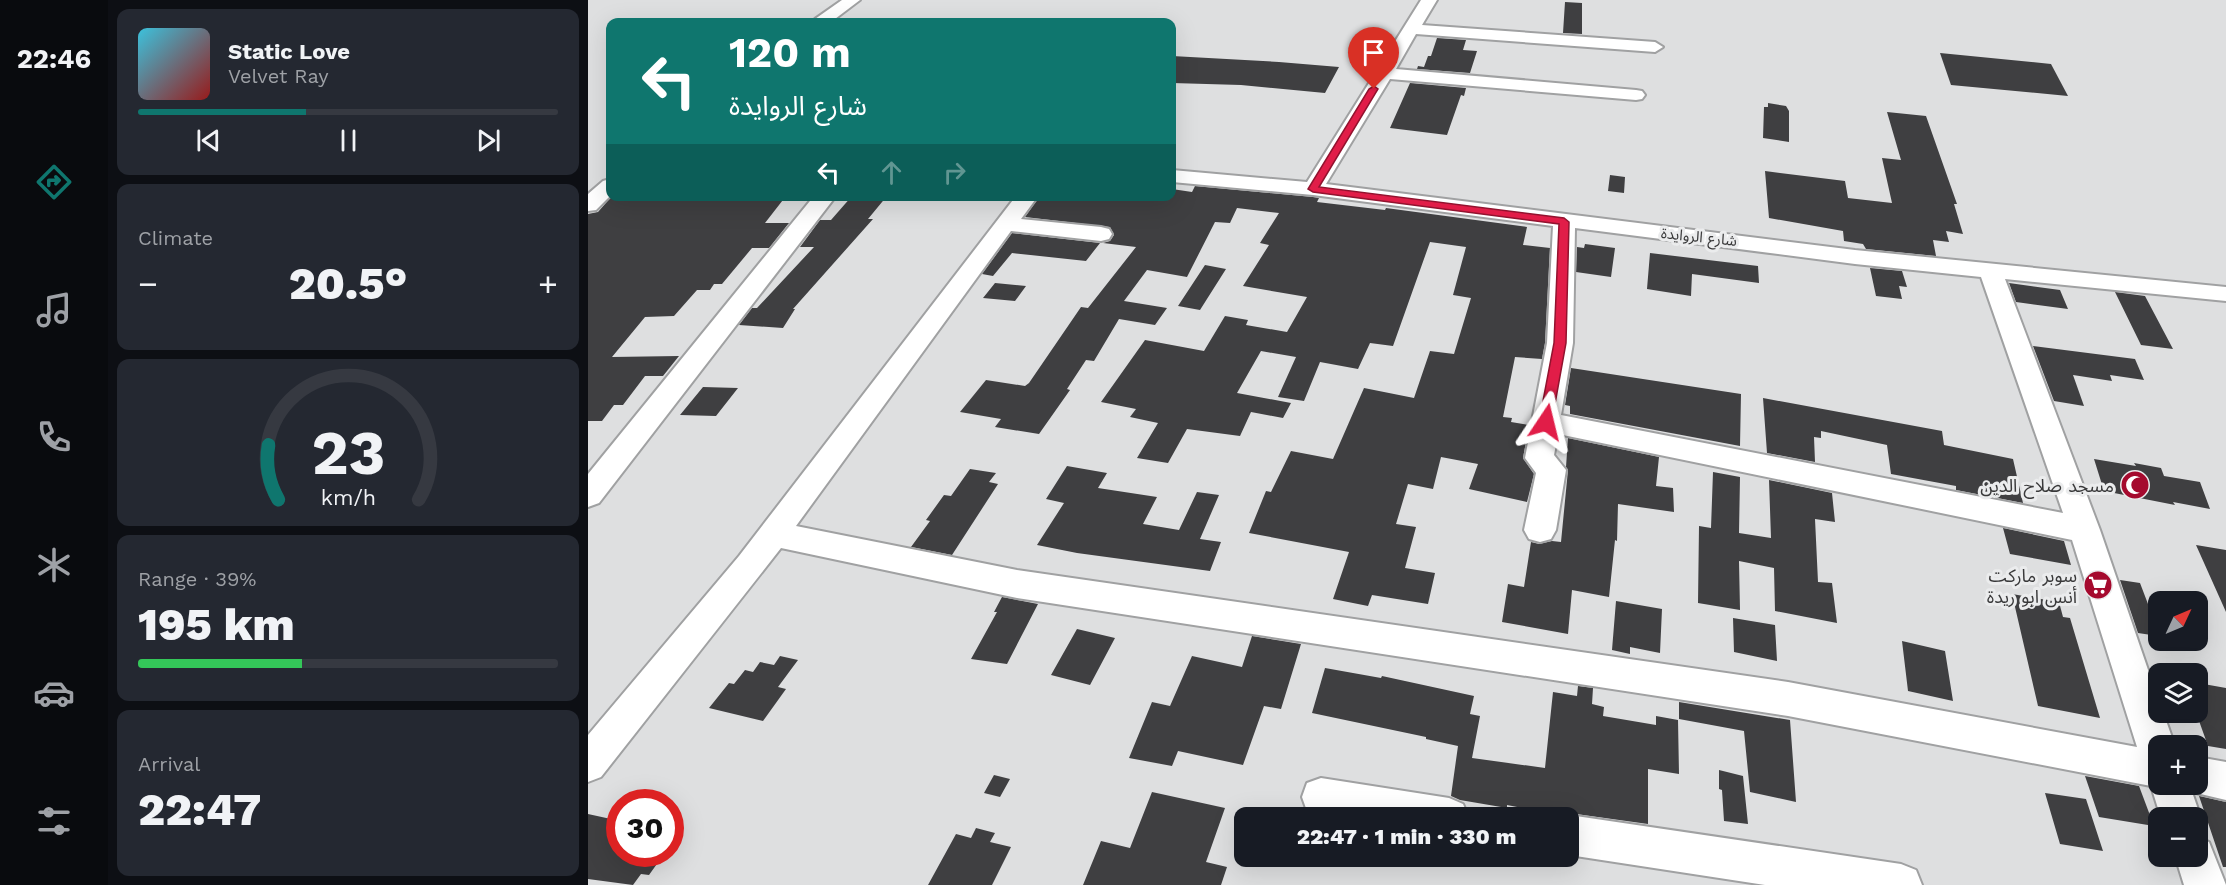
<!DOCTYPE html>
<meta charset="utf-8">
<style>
:root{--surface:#171b24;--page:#242831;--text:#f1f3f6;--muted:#9ea1a6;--line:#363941;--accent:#0f766e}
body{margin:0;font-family:"Work Sans","Noto Sans Arabic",sans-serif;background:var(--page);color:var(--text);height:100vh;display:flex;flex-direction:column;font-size:22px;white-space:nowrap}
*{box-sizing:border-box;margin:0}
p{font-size:20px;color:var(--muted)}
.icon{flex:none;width:33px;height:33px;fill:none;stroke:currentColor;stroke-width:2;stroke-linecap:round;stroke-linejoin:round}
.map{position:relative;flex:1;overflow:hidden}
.drawer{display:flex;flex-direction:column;gap:9px;padding:9px;background:#0d0f14;width:480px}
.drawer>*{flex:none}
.guide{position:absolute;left:18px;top:18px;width:570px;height:183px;border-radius:12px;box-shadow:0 6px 24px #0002;background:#0f766e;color:#fff;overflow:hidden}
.needle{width:39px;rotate:46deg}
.buttons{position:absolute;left:1560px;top:591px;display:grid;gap:12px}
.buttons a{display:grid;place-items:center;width:60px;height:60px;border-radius:12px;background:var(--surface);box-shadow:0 6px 24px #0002;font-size:30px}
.speed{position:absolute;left:18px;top:789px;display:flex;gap:12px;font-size:30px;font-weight:700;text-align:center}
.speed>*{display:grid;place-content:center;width:78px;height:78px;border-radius:50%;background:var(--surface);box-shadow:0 6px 24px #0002;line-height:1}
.speed .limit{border:9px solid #d22;background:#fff;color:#111}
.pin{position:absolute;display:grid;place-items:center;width:51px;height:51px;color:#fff;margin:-62px -26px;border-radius:50% 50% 50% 0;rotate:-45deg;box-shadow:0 0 6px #0007}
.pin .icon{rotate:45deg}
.me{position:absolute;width:66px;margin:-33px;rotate:10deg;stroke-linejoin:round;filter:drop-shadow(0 0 4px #0008)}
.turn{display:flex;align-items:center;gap:21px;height:126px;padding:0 24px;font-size:27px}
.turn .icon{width:78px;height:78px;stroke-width:2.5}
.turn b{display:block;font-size:42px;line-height:51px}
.lanes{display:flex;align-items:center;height:57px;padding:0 24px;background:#0003;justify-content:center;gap:30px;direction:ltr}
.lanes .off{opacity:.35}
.big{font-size:45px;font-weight:800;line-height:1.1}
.drawer .card{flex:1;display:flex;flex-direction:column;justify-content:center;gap:9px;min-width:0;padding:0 21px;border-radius:12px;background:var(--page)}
.drawer .dial{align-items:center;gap:0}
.dial svg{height:156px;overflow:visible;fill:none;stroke:var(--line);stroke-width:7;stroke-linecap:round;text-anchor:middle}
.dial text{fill:var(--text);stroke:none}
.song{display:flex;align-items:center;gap:18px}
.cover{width:72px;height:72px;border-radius:9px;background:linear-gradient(135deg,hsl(190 70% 55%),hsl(0 70% 35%))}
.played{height:6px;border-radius:3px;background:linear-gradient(90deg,var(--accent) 40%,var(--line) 40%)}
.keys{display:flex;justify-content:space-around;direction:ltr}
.heat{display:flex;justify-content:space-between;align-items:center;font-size:33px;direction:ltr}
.charge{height:9px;border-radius:4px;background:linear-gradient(90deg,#34c759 39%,var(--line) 0)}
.trip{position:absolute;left:646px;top:807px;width:345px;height:60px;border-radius:12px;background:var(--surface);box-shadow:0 6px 24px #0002;font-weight:800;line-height:60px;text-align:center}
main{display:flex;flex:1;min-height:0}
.dock{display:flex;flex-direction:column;width:108px;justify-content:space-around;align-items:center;background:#090b0e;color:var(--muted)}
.dock .icon{width:42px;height:42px}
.dock .selected{color:var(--accent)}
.dock b{font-size:27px;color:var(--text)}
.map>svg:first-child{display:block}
.building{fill:#3f3f41}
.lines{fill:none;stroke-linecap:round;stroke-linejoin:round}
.minor-casing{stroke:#a0a1a2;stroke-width:4}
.minor{fill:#fff;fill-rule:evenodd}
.route{fill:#e11d48;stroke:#92132f;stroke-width:1.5}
.labels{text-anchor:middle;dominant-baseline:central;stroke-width:6;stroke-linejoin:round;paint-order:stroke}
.far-street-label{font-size:15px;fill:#39393a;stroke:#ebeced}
.poi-label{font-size:18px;fill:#39393a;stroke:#ebeced;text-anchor:end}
</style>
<main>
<nav class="dock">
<b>22:46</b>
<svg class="icon selected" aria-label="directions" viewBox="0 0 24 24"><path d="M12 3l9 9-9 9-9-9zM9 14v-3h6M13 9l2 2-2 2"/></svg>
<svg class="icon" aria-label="music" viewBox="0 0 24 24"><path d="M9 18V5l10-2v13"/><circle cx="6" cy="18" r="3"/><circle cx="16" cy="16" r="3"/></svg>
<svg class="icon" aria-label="phone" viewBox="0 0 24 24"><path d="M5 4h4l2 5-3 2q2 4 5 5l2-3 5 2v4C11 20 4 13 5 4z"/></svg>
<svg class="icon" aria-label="climate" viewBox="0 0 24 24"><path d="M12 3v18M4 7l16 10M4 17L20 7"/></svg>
<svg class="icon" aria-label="car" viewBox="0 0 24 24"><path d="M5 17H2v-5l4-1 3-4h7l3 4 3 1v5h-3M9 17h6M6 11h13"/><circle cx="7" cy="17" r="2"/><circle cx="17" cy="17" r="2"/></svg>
<svg class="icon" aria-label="filters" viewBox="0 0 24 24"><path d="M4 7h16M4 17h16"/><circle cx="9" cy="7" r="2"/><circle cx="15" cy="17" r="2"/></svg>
</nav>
<section class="drawer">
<div class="card">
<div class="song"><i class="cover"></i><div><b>Static Love</b><p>Velvet Ray</p></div></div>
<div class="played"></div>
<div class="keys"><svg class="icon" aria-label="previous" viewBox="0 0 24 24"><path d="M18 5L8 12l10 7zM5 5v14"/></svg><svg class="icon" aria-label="pause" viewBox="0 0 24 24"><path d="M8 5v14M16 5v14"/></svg><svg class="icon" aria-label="next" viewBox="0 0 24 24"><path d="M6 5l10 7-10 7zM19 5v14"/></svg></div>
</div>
<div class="card"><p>Climate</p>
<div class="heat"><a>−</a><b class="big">20.5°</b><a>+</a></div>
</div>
<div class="card dial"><svg viewBox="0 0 100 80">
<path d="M14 69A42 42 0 1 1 86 69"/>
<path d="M14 69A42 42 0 0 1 9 41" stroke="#0f766e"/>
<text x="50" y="56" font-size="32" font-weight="700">23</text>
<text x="50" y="72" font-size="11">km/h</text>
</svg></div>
<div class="card"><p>Range · 39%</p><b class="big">195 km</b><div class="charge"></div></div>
<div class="card"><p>Arrival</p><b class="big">22:47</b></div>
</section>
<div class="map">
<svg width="1638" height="885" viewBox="0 0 1638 885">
<rect width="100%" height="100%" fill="#dedfe0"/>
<path class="building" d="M 977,2 L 994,3 L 994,34 L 975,33 Z
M 849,38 L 878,40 L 875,50 L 889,51 L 882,73 L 829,69 L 830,66 L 836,67 L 840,56 L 843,56 Z
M 1352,53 L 1463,64 L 1480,96 L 1363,85 Z
M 584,56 L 691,62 L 751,67 L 737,93 L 653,85 L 584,83 Z
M 822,83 L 878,88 L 876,96 L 873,95 L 859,135 L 802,128 Z
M 1180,103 L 1198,106 L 1201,111 L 1201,142 L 1175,138 L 1176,107 L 1180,107 Z
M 1299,112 L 1338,116 L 1369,204 L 1366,204 L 1375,234 L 1358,231 L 1361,242 L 1345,240 L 1348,256 L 1278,249 L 1275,244 L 1256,241 L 1255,231 L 1181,218 L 1177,171 L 1257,181 L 1260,198 L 1304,203 L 1294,158 L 1313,160 Z
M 1022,175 L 1037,177 L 1036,193 L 1020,191 Z
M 607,186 L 725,197 L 731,198 L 729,202 L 797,210 L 798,208 L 939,227 L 935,245 L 962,248 L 957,343 L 954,359 L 927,357 L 915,417 L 924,418 L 923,422 L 941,425 L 935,458 L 946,474 L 939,502 L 881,489 L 890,464 L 853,457 L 845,489 L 820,484 L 808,524 L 828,527 L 817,568 L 847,573 L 840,604 L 784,595 L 780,606 L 745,599 L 761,552 L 661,533 L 678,491 L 683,492 L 703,451 L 745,459 L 776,388 L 826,398 L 842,351 L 866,354 L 883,298 L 865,295 L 878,247 L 842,242 L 805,346 L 782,343 L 770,369 L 732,362 L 716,401 L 690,397 L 708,357 L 673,351 L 649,393 L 703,403 L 695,418 L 663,412 L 652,436 L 599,429 L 580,463 L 549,458 L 570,423 L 542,417 L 548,409 L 513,402 L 557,340 L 616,351 L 637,316 L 660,320 L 658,325 L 699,332 L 719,297 L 655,286 L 681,245 L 672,243 L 691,213 L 649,208 L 642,223 L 627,222 L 599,277 L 559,270 L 536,301 L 579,308 L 567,325 L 531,319 L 506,361 L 498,360 L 479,389 L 482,390 L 451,434 L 407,427 L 413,419 L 372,412 L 398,380 L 437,386 L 441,383 L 493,307 L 500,308 L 548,247 L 515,243 L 522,241 L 526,235 L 522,227 L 437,217 L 452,196 L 584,196 L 584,189 L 604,192 Z
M 24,196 L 198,196 L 177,223 L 201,223 L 181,248 L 164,248 L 134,284 L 126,284 L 122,290 L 109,290 L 86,316 L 57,317 L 24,357 L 91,356 L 75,376 L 57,376 L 35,405 L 26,405 L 14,421 L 0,421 L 0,214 L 10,212 Z
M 264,196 L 299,196 L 280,219 L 285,219 L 205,309 L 207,309 L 195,328 L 151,325 L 164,308 L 169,308 L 226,247 L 212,247 L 232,220 L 243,220 Z
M 424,233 L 512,243 L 498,261 L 424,253 L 405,276 L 394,274 Z
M 997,244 L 1027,248 L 1023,277 L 988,272 L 989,247 L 996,248 Z
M 1062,253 L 1170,266 L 1171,283 L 1104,274 L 1103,296 L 1059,289 Z
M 617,265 L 638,269 L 612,310 L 590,306 Z
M 1282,268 L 1314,271 L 1319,287 L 1311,286 L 1314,299 L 1288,296 Z
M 407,283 L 438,286 L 427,301 L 395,298 Z
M 1421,283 L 1472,290 L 1480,309 L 1428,302 Z
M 1527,292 L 1557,296 L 1585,349 L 1553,345 Z
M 1445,346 L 1547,359 L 1556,380 L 1522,375 L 1524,381 L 1485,375 L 1496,406 L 1466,401 Z
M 983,368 L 1153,394 L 1152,446 L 982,414 L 982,406 L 977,405 Z
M 115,387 L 150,388 L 128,416 L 92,415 Z
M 1175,398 L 1354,431 L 1356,445 L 1425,459 L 1435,503 L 1368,490 L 1368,486 L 1303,474 L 1299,445 L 1233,431 L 1233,438 L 1226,437 L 1227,462 L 1179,453 Z
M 980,438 L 1071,457 L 1068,486 L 1085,488 L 1086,512 L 1030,504 L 1029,541 L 1027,540 L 1021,597 L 984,590 L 980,634 L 914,622 L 920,584 L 936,587 L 943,542 L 951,544 L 964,541 L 973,542 L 980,470 L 978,467 Z
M 1506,459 L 1548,466 L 1546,463 L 1573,468 L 1576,476 L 1612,482 L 1622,509 L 1585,502 L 1587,505 L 1516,491 Z
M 479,466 L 519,473 L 510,488 L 569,497 L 555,524 L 591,530 L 609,492 L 631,495 L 612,539 L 633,542 L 622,571 L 489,553 L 449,545 L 476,503 L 458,499 Z
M 382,469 L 408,473 L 401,482 L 410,484 L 364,555 L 323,547 L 342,521 L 338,520 L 356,495 L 363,496 Z
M 1125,472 L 1152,477 L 1151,533 L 1183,538 L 1181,480 L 1244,493 L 1247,522 L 1227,519 L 1230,582 L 1244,583 L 1249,623 L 1187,611 L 1186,568 L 1151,561 L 1152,610 L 1110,603 L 1111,526 L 1123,528 Z
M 1415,528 L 1476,541 L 1483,565 L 1422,554 Z
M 1608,545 L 1638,550 L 1638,612 Z
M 1532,580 L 1552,583 L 1560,604 L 1570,606 L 1570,636 L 1550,633 Z
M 1424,594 L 1471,602 L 1475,617 L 1482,618 L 1512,718 L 1450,706 Z
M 414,597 L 450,604 L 419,664 L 383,659 L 409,612 L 406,612 Z
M 1028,601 L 1074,609 L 1072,653 L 1042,647 L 1042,654 L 1024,650 Z
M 1145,618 L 1187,625 L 1189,661 L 1146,652 Z
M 489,629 L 527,638 L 502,685 L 463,675 Z
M 664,636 L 713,644 L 693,709 L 676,706 L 655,765 L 590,751 L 584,766 L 541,758 L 564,702 L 582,706 L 604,656 L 654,667 Z
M 1314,641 L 1357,651 L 1365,701 L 1320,691 Z
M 192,656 L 210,660 L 190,687 L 198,689 L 175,721 L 121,708 L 141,683 L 146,684 L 157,670 L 165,672 L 172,662 L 186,665 Z
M 737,668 L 793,678 L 794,676 L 886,696 L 882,714 L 892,716 L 884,758 L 957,768 L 965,692 L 989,696 L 990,686 L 1005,688 L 1004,704 L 1016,707 L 1015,716 L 1068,725 L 1068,716 L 1090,720 L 1091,774 L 1060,769 L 1060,824 L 981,813 L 974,816 L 919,805 L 919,808 L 872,800 L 863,796 L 870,746 L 838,739 L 838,737 L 724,713 Z
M 1610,683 L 1638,688 L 1638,749 L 1620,746 L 1610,718 Z
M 1091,702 L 1202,720 L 1208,802 L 1162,792 L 1156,731 L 1091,719 Z
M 1131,770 L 1155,776 L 1160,824 L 1136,821 L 1134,790 L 1131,789 Z
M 406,775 L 422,779 L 412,797 L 396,793 Z
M 1497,776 L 1551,786 L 1566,826 L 1511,817 Z
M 564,792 L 637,808 L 618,862 L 639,867 L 633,885 L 495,885 L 513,841 L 542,848 Z
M 1457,793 L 1498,799 L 1515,851 L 1472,844 Z
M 1611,796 L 1638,802 L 1638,867 L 1635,867 Z
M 0,814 L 32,821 L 32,854 L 76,854 L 61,875 L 53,874 L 45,885 L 0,879 Z
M 388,828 L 407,833 L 402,842 L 423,847 L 404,885 L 340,885 L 368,834 L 383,838 Z"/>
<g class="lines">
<g class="minor-casing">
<path id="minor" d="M 254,0 L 272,0 L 243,22 L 225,22 L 227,19 Z
M 833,0 L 849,0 L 834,25 L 1067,42 L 1075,47 L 1067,52 L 828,34 L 808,69 L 1048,90 L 1054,91 L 1057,95 L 1054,99 L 1048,100 L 802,79 L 738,184 L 1267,250 L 1638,287 L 1638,301 L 1417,279 L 1512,530 L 1570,699 L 1570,712 L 1575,712 L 1587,746 L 1570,746 L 1570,784 L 1610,784 L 1610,757 L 1638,762 L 1638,800 L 1604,792 L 1613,818 L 1610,826 L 1610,818 L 1573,818 L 1563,786 L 1200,716 L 429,598 L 193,548 L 13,777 L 0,782 L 0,735 L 151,556 L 428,196 L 450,196 L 433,219 L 513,227 L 521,229 L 524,234 L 521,239 L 513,241 L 423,231 L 208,526 L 429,570 L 1200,682 L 1549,747 L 1484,540 L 970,434 L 966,455 L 978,470 L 968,530 L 963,539 L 952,542 L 941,539 L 936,530 L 948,473 L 937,458 L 959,343 L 965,226 L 725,195 L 584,182 L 584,170 L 719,182 ZM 987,228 L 1267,264 L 1393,277 L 1475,513 L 973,415 L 985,343 Z
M 22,179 L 22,196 L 8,210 L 0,211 L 0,194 L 15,181 Z
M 226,196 L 248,196 L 11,503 L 0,507 L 0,474 Z
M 733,778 L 861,798 L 875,804 L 881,818 L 733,816 L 719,811 L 714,797 L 719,783 Z
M 981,815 L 1313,864 L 1328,870 L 1334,885 L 1177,885 L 981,855 L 981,818 L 975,818 Z
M 1610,837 L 1621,842 L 1638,885 L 1596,885 L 1587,856 L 1610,856 Z"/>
</g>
<use href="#minor" class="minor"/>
</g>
<path class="route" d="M 786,86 L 790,89 L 731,187 L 976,218 L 981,222 L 978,343 L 963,426 L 953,426 L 951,422 L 966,343 L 971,224 L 725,192 L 720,189 L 781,89 Z"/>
<defs>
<g id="mosque-disc" transform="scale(1.5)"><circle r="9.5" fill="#a50a2e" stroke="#ebeced"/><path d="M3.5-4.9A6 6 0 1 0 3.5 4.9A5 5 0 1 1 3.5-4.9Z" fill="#fff"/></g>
<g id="supermarket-disc" transform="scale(1.5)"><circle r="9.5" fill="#a50a2e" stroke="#ebeced"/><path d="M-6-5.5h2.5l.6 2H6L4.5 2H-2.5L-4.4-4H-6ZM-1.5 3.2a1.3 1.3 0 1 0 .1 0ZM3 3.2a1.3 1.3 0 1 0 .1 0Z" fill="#fff"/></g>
</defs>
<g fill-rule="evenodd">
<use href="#mosque-disc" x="1547" y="485"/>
<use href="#supermarket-disc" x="1510" y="585"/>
</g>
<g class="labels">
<g class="far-street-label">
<text transform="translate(1111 237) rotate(6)">شارع الروايدة</text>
</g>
<g class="poi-label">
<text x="1526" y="485">مسجد صلاح الدين</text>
<text x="1489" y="575">سوبر ماركت<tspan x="1489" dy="21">أنس ابو ريدة</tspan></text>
</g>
</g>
</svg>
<div class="buttons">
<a><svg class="needle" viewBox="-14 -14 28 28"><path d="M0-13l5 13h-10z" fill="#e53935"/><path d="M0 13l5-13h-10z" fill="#9ea1a6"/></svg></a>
<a><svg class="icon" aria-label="layers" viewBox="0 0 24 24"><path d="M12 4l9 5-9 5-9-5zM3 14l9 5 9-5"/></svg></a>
<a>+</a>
<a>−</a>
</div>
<div class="speed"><div class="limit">30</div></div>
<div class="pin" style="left:786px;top:89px;background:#d93025"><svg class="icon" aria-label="arrive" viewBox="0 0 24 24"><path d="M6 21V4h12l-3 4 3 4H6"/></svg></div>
<svg class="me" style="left:958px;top:422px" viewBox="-20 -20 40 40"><path d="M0-17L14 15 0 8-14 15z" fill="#e11d48" stroke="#fff" stroke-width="4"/></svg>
<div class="trip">22:47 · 1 min · 330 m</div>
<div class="guide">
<div class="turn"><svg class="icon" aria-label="left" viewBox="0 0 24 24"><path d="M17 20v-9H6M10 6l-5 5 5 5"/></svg><div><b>120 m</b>شارع الروايدة</div></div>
<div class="lanes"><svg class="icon" aria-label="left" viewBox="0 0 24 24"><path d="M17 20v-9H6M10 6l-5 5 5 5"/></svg><svg class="icon off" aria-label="ahead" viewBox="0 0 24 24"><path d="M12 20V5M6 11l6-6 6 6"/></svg><svg class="icon off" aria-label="right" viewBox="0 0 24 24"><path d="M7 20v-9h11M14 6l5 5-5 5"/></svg></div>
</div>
</div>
</main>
